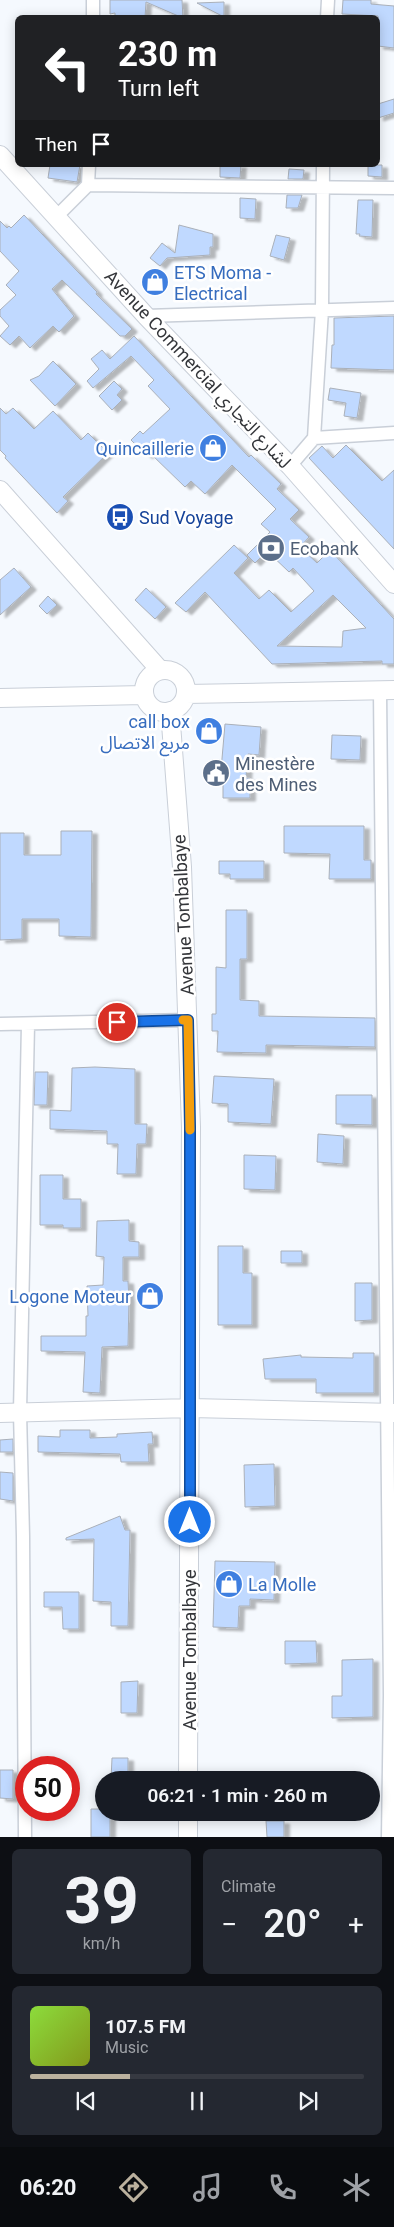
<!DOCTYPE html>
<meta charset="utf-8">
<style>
:root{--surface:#171b24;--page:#242831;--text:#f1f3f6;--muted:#9ea1a6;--line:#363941;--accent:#bbb19e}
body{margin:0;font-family:Roboto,"Noto Sans Arabic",sans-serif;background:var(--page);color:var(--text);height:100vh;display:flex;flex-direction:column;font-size:19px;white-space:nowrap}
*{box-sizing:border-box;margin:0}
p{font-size:16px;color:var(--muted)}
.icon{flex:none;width:28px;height:28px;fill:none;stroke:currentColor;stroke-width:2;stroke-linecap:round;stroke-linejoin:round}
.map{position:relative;height:1837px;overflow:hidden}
.side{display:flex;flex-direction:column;gap:12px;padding:12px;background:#0d0f14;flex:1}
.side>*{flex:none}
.guide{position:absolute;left:15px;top:15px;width:365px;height:152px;border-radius:8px;box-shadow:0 2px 12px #0003;background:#202124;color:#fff;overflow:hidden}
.speed{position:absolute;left:15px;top:1756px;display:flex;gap:10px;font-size:25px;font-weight:700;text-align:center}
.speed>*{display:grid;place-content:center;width:65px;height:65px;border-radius:50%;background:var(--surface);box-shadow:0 2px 12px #0003;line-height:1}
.speed .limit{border:8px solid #d22;background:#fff;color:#111}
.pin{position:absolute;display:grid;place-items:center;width:42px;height:42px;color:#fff;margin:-21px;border:2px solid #fff;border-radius:50%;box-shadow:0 1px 5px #0007}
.me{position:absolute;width:55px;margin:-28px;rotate:0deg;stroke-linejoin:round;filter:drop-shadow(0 0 4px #0008)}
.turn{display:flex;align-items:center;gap:18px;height:105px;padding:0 20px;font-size:22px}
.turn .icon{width:65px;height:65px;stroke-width:2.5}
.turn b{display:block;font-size:35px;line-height:42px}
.then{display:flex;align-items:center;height:48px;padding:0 20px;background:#0003;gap:10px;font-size:19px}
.big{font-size:38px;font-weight:600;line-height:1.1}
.side .tile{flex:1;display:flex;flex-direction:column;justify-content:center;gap:8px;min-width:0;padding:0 18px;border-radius:8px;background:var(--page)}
.side .dial{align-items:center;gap:0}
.dial b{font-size:65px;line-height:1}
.song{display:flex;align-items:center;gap:15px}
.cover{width:60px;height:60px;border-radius:8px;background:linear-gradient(135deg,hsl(90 70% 55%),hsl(70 70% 35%))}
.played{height:5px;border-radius:2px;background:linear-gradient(90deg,var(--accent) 30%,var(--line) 30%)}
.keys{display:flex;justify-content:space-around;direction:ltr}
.heat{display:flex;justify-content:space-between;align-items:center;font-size:28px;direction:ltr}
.side .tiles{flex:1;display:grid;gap:12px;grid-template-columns:1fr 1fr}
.tile:last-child{grid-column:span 2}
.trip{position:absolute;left:95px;top:1771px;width:285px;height:50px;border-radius:25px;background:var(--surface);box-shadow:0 2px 12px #0003;font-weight:600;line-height:50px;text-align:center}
.dock{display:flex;height:80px;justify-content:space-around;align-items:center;background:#090b0e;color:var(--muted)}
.dock .icon{width:35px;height:35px}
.dock .selected{color:var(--accent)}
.dock b{font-size:22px;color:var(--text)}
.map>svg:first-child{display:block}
.building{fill:#c0d9ff;stroke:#aab0b9;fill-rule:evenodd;filter:url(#shadow)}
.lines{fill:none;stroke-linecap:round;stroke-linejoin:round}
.street-casing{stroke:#c9cfd8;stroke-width:15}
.secondary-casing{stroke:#c9cfd8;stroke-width:20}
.street{stroke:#fff;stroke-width:12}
.secondary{stroke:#fff;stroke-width:18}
.route-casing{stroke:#114b97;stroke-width:12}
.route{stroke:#1a73e8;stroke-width:9}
.slow{stroke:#f59e0b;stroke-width:9}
.labels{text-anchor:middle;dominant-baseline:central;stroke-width:5;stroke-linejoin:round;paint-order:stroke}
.shop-label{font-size:18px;fill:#366cbe;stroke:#fff;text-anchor:end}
.street-label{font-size:18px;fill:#34363a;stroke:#fff}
.transit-label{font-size:18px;fill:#164399;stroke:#fff;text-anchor:start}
.service-label{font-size:18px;fill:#4e5e75;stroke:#fff;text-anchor:start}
</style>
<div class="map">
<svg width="394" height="1837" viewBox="0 0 394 1837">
<defs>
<filter id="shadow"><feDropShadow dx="5.5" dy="3" stdDeviation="1" flood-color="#0004"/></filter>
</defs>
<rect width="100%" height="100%" fill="#f5f9fe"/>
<path class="building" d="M 110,0 L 182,0 L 183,18 L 146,2 L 145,18 L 115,18 L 115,13 L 110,14 Z
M 343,0 L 371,0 L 371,4 L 394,6 L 394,48 L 378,46 L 378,16 L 342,14 Z
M 224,2 L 224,17 L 197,3 Z
M 394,99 L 394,113 L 378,118 L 378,104 Z
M 50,165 L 80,165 L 77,182 L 48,178 Z
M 220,165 L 241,165 L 240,178 L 220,177 Z
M 368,165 L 382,165 L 382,177 L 368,176 Z
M 289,169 L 304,170 L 303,179 L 288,179 Z
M 287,195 L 302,195 L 298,208 L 286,208 Z
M 240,198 L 256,199 L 255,219 L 240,218 Z
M 358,200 L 373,200 L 372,237 L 359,236 L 360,234 L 356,234 Z
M 24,215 L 97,292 L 96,294 L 132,329 L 125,336 L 120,336 L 62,280 L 52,289 L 74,316 L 59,332 L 53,326 L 30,348 L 19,336 L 10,345 L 0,336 L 9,326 L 0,316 L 0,310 L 16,295 L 6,285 L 19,271 L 0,251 L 0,221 L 7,228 L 9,226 L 11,228 Z
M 179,225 L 213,234 L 213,247 L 210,247 L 210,255 L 167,258 L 160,266 L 150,258 L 162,243 L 175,253 Z
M 276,235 L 290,238 L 284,260 L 270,256 Z
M 394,316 L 394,370 L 331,368 L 332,345 L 334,345 L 334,318 Z
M 134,336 L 249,457 L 251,455 L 281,484 L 277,489 L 299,510 L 290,519 L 309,537 L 300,547 L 317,563 L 330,550 L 394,619 L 394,664 L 382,664 L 382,661 L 272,664 L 205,592 L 186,612 L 175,603 L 234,545 L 248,558 L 234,573 L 259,599 L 269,590 L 291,612 L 314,591 L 293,568 L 289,572 L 267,551 L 255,563 L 247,555 L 270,532 L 261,524 L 276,509 L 232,465 L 205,494 L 191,481 L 185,487 L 150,453 L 147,456 L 131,440 L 140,431 L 143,434 L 170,409 L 148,386 L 154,380 L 131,356 L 93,388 L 87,381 L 99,369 L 91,359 L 102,350 L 110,359 ZM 333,595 L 366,628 L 343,631 L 342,647 L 277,646 Z
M 53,361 L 76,384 L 55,406 L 30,380 L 39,376 Z
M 114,381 L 122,389 L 117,395 L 122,400 L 112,410 L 99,396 Z
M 330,388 L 361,393 L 357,418 L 344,416 L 346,403 L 328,400 Z
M 0,408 L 6,414 L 13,408 L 34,429 L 53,411 L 81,440 L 88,433 L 108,453 L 63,497 L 68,501 L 57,513 L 5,458 L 6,456 L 0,450 Z
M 346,445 L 382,481 L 394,470 L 394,549 L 309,458 L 322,446 L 333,458 Z
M 14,568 L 31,587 L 0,615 L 0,580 Z
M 146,588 L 166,607 L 155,619 L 135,600 Z
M 48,596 L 57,605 L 47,614 L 39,606 Z
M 225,724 L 261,727 L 259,755 L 248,754 L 246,778 L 250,778 L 250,798 L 223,798 L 223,770 L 221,770 Z
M 332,735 L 361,736 L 360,760 L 331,759 Z
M 284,826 L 364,826 L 364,860 L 371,860 L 371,879 L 329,879 L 330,854 L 284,853 Z
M 61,831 L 92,831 L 91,937 L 59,936 L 59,919 L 22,919 L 22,939 L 0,940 L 0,833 L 24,833 L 24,855 L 61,855 Z
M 219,861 L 264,861 L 264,879 L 230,879 L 230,874 L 219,874 Z
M 226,910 L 247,910 L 247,959 L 240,959 L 240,1000 L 259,1001 L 259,1016 L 375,1018 L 375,1047 L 266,1045 L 266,1053 L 217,1052 L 218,1031 L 212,1031 L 212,1014 L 216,1014 L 216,967 L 226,968 Z
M 95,1067 L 135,1069 L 135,1124 L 147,1124 L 146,1144 L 137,1144 L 136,1174 L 117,1174 L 118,1144 L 107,1144 L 107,1131 L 50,1129 L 50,1110 L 71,1111 L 72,1068 Z
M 35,1072 L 48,1072 L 47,1105 L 34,1105 Z
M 214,1076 L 274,1079 L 271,1124 L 228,1122 L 228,1104 L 212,1103 Z
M 336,1095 L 372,1095 L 372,1125 L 336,1124 Z
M 318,1134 L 344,1136 L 343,1164 L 317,1162 Z
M 244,1155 L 276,1156 L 275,1190 L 244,1189 Z
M 40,1175 L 63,1175 L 63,1199 L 81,1199 L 81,1228 L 63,1228 L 63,1225 L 40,1225 Z
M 129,1220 L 129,1241 L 139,1242 L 139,1257 L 123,1257 L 123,1281 L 128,1281 L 129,1300 L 128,1346 L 102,1347 L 100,1393 L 83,1392 L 85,1352 L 41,1351 L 41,1336 L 86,1336 L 86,1316 L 88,1316 L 87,1286 L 103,1285 L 104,1257 L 96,1256 L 97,1221 Z
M 218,1246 L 243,1246 L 243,1273 L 252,1273 L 252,1325 L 218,1325 Z
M 281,1251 L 302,1251 L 302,1263 L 281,1263 Z
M 355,1283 L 372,1283 L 372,1320 L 355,1321 Z
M 353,1353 L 374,1353 L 374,1393 L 316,1393 L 316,1379 L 265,1379 L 263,1359 L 301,1355 L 301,1357 L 353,1358 Z
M 60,1430 L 90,1430 L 90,1438 L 117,1437 L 117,1434 L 152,1432 L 153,1444 L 148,1444 L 149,1462 L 121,1462 L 120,1454 L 38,1452 L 38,1436 L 60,1437 Z
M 13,1439 L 13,1452 L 0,1452 L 0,1440 Z
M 274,1464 L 275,1506 L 245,1507 L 244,1465 Z
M 0,1472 L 13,1473 L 13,1501 L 0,1499 Z
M 120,1516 L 125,1530 L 130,1530 L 128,1626 L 111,1626 L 111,1602 L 93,1601 L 94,1539 L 66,1540 L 66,1538 Z
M 215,1561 L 275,1562 L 274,1600 L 250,1599 L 250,1606 L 239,1606 L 238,1628 L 213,1627 Z
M 44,1592 L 79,1592 L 79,1629 L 63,1629 L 62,1607 L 44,1607 Z
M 285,1641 L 316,1641 L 317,1663 L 285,1664 Z
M 373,1659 L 373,1717 L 332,1718 L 332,1696 L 342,1696 L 342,1660 Z
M 138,1681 L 137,1713 L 121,1713 L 121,1682 Z
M 112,1758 L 128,1758 L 128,1780 L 111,1780 Z
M 0,1770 L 13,1770 L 13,1799 L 0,1798 Z
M 91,1809 L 104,1809 L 104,1812 L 110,1812 L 110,1837 L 91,1837 Z
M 266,1821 L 284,1821 L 284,1837 L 267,1837 Z"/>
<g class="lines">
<g class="street-casing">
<path id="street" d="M 93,18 L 93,0
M 327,18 L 328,0
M 88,185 L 394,188
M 56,217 L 88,185 L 89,165
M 146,316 L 394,308
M 314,438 L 394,433
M 290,466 L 314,438 L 322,310 L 323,165
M 380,691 L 390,1695 L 388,1837
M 0,1024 L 188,1020
M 25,1837 L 23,1536 L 20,1412 L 28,1024"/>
</g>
<g class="secondary-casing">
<path id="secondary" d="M 0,155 L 146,316 L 290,466 L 394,584
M 0,490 L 160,670
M144 691a21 21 0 1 1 42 0a21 21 0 1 1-42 0Z
M 186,694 L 394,690
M 0,698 L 144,695
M 170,711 L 182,867 L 191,1127 L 188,1780
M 0,1413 L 191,1408 L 394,1413
M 188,1837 L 188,1812"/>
</g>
<use href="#street" class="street"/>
<use href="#secondary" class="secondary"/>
</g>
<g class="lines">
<g class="route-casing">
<path id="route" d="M 117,1022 L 188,1020 L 190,1127 L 190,1522"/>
</g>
<use href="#route" class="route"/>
<path class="slow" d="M 183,1020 L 188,1020 L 190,1130"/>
</g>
<defs>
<g id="shop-disc" transform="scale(1.4375)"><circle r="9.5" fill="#3f7fe0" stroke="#fff"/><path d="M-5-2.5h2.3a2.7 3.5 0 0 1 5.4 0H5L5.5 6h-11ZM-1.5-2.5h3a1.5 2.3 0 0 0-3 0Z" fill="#fff"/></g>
<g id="bus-disc" transform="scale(1.4375)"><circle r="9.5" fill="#1a4fb4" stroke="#fff"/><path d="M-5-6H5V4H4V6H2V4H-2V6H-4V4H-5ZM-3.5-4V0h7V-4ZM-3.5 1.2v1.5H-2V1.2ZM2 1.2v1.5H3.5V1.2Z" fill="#fff"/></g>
<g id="bank-disc" transform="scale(1.4375)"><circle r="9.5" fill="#5c6f8a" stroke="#fff"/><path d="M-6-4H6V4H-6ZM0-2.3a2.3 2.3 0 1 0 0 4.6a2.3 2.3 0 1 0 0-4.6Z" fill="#fff"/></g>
<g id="civic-disc" transform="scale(1.4375)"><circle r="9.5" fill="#5c6f8a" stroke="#fff"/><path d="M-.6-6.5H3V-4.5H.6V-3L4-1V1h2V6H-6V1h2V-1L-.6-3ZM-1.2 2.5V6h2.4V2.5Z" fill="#fff"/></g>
</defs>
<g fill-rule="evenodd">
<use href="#shop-disc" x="155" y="282"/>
<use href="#shop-disc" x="213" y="448"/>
<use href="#bus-disc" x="120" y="517"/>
<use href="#bank-disc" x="271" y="548"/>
<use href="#shop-disc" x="209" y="731"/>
<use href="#civic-disc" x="216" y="773"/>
<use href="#shop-disc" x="150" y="1296"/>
<use href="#shop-disc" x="229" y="1584"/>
</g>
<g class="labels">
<g class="shop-label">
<text x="174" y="272" text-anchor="start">ETS Moma -<tspan x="174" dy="21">Electrical</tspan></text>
<text x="194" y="448">Quincaillerie</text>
<text x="190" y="721">call box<tspan x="190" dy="21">مربع الاتصال</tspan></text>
<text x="131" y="1296">Logone Moteur</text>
<text x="248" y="1584" text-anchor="start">La Molle</text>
</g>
<g class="street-label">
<text transform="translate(198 369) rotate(47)">Avenue Commercial لشارع التجاري</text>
<text transform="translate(183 915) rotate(-93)">Avenue Tombalbaye</text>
<text transform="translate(189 1650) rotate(-90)">Avenue Tombalbaye</text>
</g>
<g class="transit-label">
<text x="139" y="517">Sud Voyage</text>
</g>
<g class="service-label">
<text x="290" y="548">Ecobank</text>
<text x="235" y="763">Minestère<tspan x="235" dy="21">des Mines</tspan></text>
</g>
</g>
</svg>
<div class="speed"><div class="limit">50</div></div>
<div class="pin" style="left:117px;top:1022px;background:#d93025"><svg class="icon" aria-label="arrive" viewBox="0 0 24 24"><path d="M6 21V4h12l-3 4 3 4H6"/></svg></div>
<svg class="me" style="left:190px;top:1522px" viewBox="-20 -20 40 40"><circle r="17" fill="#1a73e8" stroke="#fff" stroke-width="3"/><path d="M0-11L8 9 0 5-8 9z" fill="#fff"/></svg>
<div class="trip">06:21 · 1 min · 260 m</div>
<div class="guide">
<div class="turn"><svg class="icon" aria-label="left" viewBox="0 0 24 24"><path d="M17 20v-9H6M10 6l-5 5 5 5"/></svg><div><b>230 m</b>Turn left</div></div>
<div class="then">Then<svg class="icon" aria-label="arrive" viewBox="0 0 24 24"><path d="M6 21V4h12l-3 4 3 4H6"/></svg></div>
</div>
</div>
<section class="side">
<div class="tiles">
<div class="tile dial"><b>39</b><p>km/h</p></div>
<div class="tile"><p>Climate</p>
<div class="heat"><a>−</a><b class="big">20°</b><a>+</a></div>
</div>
<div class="tile">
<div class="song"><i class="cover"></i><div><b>107.5 FM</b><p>Music</p></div></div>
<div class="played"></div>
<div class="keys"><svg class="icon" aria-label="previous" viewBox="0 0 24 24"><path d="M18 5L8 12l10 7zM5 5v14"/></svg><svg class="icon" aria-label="pause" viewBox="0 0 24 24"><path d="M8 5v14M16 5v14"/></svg><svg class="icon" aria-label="next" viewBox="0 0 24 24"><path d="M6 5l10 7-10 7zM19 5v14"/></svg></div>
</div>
</div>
</section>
<nav class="dock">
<b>06:20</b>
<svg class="icon selected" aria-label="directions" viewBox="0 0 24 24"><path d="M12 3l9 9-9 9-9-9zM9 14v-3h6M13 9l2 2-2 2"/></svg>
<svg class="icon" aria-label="music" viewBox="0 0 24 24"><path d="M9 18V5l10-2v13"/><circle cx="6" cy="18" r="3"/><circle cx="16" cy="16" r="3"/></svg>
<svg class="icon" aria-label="phone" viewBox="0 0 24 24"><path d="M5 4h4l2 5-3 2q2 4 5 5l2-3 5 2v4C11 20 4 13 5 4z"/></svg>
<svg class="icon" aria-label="climate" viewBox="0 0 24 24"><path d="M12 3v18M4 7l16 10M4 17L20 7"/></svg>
</nav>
